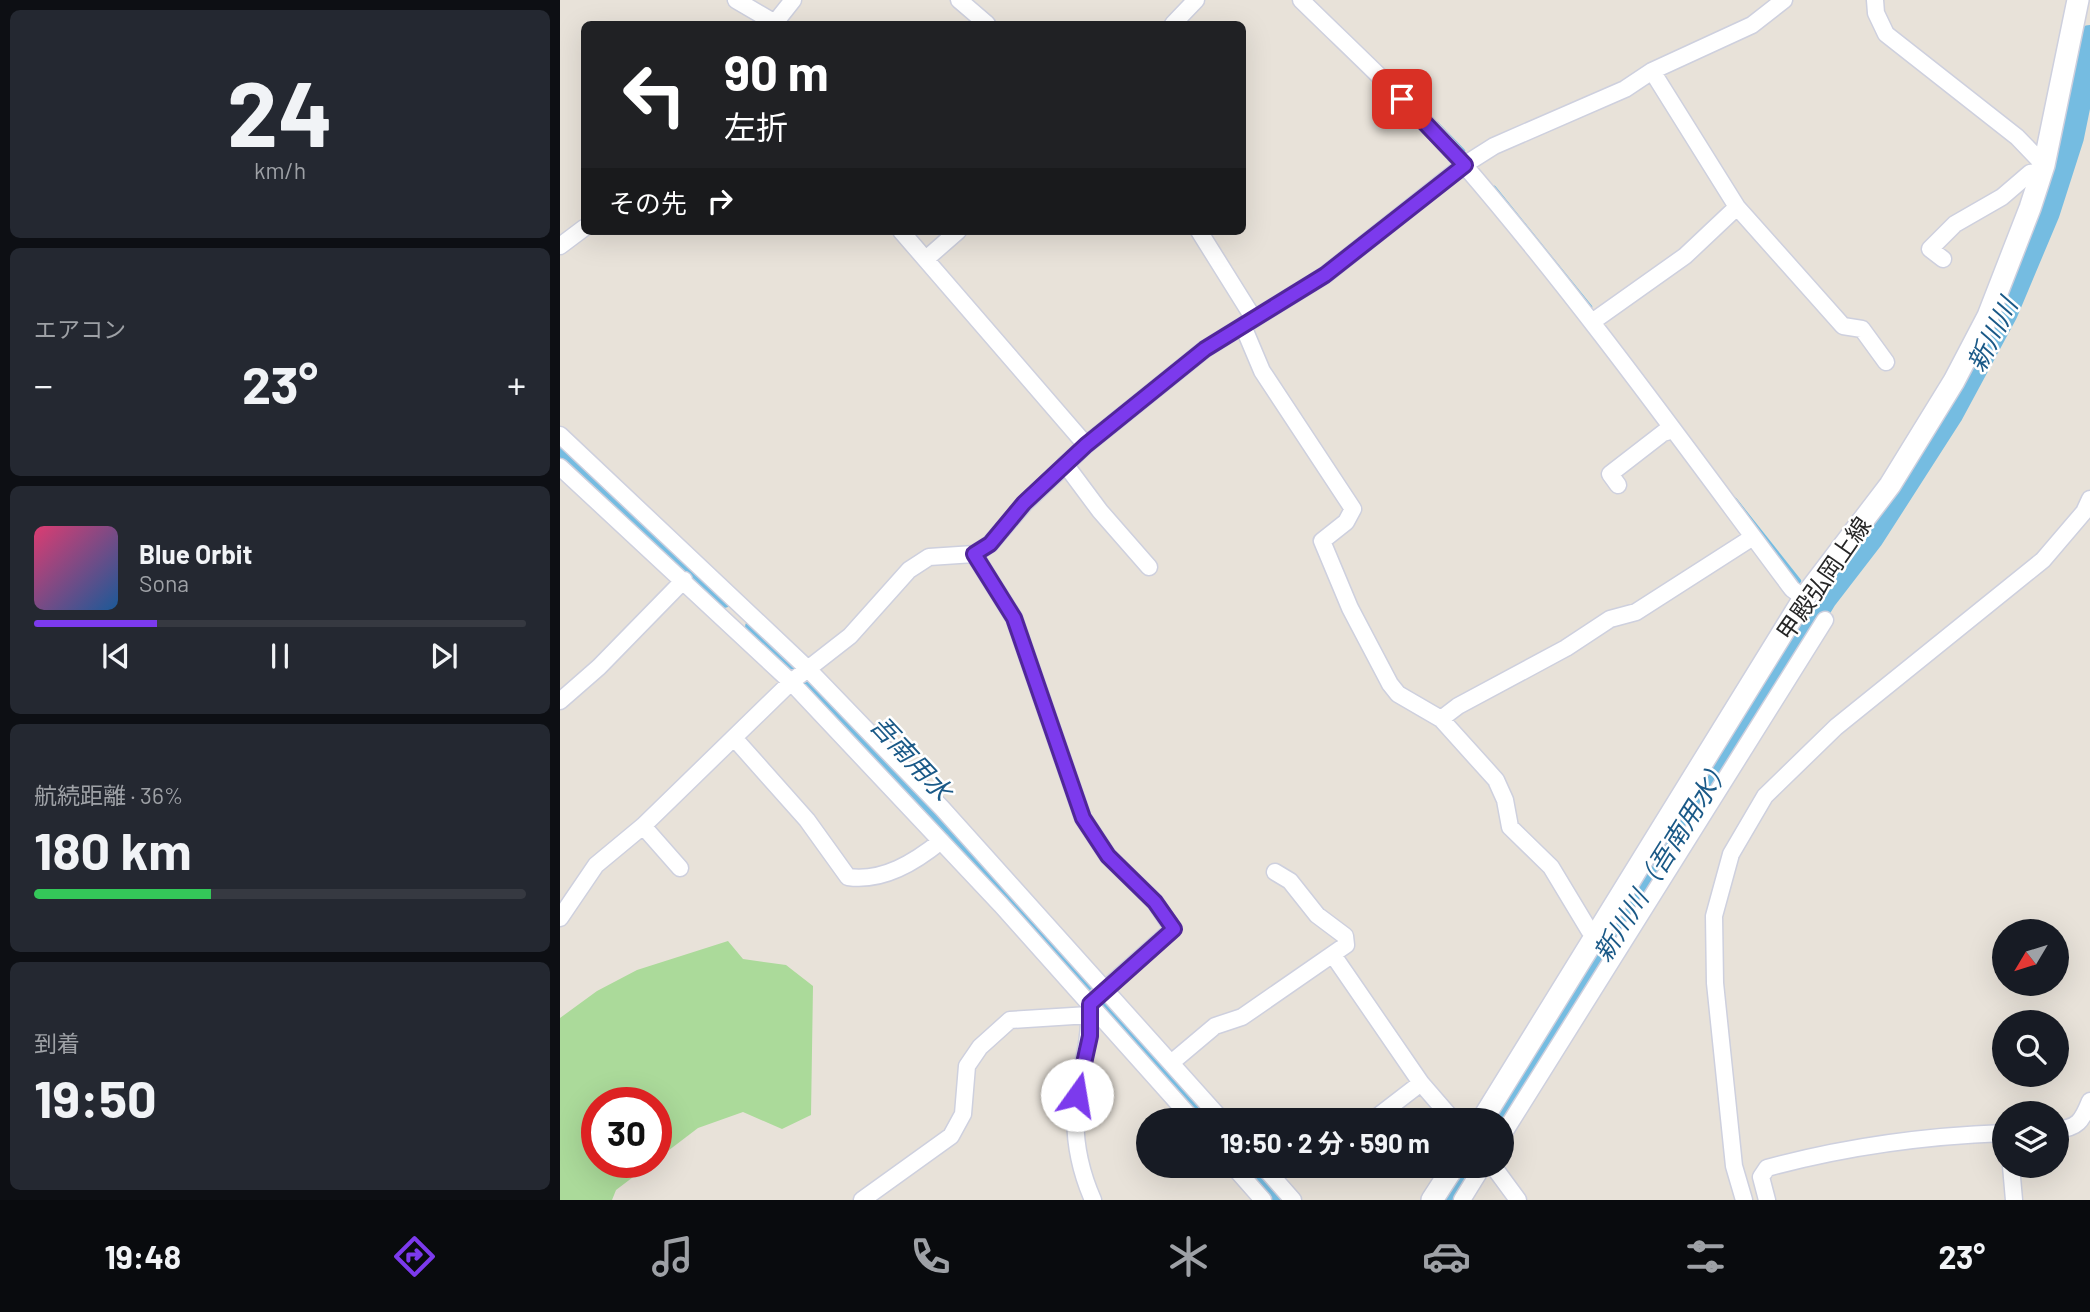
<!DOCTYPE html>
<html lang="ja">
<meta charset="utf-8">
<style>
:root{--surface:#171b24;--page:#242831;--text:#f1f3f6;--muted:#9ea1a6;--line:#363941;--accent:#7c3aed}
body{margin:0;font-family:Barlow,"Noto Sans JP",sans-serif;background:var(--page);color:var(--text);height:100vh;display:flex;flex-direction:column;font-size:26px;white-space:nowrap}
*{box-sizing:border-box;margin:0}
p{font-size:23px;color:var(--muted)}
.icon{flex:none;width:38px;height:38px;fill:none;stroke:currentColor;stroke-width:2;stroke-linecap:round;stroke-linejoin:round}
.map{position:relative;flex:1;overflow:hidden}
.sheet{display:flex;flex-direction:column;gap:10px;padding:10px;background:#0d0f14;width:560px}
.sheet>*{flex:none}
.top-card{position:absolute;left:21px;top:21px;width:665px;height:214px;border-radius:10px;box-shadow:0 7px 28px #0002;background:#202124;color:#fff;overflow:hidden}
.needle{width:46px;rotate:232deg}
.tools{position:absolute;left:1432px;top:919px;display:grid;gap:14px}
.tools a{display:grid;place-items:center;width:77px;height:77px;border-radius:50%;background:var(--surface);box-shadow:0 7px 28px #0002;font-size:35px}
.speed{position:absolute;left:21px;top:1087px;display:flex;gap:14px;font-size:35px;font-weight:700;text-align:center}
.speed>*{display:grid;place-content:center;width:91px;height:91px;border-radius:50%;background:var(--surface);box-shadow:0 7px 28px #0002;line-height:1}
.speed .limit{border:10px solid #d22;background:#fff;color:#111}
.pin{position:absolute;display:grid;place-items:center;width:60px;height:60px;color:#fff;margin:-30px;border-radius:14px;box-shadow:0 4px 10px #0006}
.me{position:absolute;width:77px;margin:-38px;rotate:13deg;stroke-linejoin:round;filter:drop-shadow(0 0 5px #0008)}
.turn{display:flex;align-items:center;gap:24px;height:147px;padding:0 28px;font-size:32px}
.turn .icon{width:91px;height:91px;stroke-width:2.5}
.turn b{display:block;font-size:49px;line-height:60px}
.then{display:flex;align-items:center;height:66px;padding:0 28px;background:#0003;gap:14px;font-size:26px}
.big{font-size:52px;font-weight:700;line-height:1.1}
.sheet .card{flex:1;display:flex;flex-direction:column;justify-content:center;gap:10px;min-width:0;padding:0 24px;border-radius:10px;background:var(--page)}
.sheet .dial{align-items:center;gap:0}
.dial b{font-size:91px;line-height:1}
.song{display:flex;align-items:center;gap:21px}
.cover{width:84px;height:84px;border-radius:10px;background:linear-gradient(135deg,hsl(340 70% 55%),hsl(210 70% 35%))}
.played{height:7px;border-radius:4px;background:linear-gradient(90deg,var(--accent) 25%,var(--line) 25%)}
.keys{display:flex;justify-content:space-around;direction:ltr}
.heat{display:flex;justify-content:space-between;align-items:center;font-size:38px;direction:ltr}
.charge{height:10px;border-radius:5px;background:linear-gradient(90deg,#34c759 36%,var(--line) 0)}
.trip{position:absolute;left:576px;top:1108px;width:378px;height:70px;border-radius:35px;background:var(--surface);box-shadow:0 7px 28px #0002;font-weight:700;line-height:70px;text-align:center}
.tabs{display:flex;height:112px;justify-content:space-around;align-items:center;background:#090b0e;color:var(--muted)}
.tabs .icon{width:49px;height:49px}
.tabs .current{color:var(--accent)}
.tabs b{font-size:32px;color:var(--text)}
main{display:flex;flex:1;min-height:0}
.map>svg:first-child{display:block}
.green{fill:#abda9a}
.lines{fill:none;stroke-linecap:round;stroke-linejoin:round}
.stream{stroke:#75bce1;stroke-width:4.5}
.canal{stroke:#75bce1;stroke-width:16}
.river{stroke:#75bce1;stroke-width:28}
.minor-casing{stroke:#ced0de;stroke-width:19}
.secondary-casing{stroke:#ced0de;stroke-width:24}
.minor{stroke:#fff;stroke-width:16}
.secondary{stroke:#fff;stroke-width:21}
.route-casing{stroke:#51269a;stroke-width:18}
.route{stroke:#7c3aed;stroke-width:12}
.labels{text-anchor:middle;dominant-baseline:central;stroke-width:5;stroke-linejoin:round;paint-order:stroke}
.street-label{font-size:24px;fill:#262626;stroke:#fff}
.water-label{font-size:26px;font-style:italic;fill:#1a5987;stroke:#fff}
</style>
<main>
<section class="sheet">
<div class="card dial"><b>24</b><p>km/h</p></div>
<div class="card"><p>エアコン</p>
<div class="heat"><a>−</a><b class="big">23°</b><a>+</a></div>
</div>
<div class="card">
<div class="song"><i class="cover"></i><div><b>Blue Orbit</b><p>Sona</p></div></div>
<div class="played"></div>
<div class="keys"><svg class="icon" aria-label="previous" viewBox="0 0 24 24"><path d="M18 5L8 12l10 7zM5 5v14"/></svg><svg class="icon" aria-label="pause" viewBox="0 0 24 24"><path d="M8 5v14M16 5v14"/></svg><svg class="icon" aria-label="next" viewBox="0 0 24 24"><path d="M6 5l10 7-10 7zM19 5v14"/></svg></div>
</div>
<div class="card"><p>航続距離 · 36%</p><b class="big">180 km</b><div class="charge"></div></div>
<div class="card"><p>到着</p><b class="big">19:50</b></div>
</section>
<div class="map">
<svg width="1530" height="1200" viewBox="0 0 1530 1200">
<rect width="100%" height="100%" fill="#e8e2d9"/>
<path class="green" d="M 168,941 L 183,959 L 226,965 L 253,986 L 251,1115 L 222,1129 L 183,1112 L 138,1128 L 96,1160 L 96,1102 L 37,1102 L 37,1162 L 93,1162 L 56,1190 L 52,1200 L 0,1200 L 0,1018 L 37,991 L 77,970 Z"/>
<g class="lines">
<path class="stream" d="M 877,124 L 903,151
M 934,188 L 1030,307
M 1175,500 L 1239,581
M 1262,597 L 1263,598"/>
<path class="canal" d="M 0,449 L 164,600
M 193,627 L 311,747 L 647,1120
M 687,1166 L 718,1200"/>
<path class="river" d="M 939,1120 L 1161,767 L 1263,598 L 1310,537 L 1389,414 L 1444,312 L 1486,212 L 1510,137 L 1530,39
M 887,1200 L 910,1166"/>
<g class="minor-casing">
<path id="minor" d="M 176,0 L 215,23
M 399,0 L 427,24
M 741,0 C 796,54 854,107 905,166 C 1021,301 1125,446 1232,589 L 1244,598
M 1315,0 L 1316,13 L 1326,34 L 1457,137 L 1484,165
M 214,24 L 233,0
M 613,24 L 636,0
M 1092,71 L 1177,207 L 1283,326 L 1302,329 L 1326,362
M 341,231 L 526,445
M 639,231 L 694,319
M 0,246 L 24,228
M 366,259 L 398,231
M 1383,259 L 1370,249 L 1395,224 L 1442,197 L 1470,173 L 1482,171
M 1032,322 L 1125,256 L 1177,207
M 683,326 L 702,371 L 793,509 L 786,522 L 762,541 L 790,608 L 830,684 L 838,694 L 881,719
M 0,435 L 248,669 L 382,808 L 662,1120
M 505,464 L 540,511 L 589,567
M 0,467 L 231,682 L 441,905 L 633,1120
M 1058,485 L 1050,474 L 1103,433 L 1113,430
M 0,701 L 39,667 L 124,580
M 175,739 L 247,820 L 288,877 C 323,882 355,862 381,841
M 83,826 L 120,868
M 0,918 L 36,865 L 83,826 L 231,682 L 290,636 L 349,570 L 369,557 L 414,554 L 430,544 L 465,503 L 526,445 L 645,349 L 765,275 L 904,165 L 934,146 L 1065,89 L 1092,71 L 1192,25 L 1224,0
M 1036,936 L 1029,930 L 991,867 L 950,827 L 945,800 L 936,780 L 881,719 L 898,706 L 1006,648 L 1050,619 L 1076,612 L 1193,537
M 773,955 L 861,1083 L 893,1120
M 529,1015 C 530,1043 521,1067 517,1095 C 512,1132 518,1166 533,1200
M 611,1063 L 655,1026 L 682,1017 L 786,945 L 785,936 L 757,915 L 730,881 L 715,872
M 813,1120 L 861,1083
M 1496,1130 C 1518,1128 1522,1121 1530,1101
M 942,1136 L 1265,620
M 673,1166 L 703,1200
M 703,1166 L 733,1200
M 933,1166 L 958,1200
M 1451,1166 L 1454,1200
M 302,1200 L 391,1136 L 403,1114 L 407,1066 L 420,1047 L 450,1020 L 529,1015 L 533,1000 L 613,929 L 595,902 L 548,856 L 523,818 L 454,618 L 414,554
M 902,1200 L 923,1166
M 1184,1200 L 1174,1166 L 1155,983 L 1154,916 L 1171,854 L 1205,796 L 1276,727 L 1483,560 L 1524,512 L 1530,499
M 1207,1200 L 1201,1177 L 1207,1168 C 1284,1147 1363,1136 1444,1133"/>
</g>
<g class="secondary-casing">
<path id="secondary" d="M 922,1120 L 1244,598 L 1330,485 L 1394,381 L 1428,316 L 1470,208 L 1484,165 L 1518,0
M 872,1200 L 894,1166"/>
</g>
<use href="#minor" class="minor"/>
<use href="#secondary" class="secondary"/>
</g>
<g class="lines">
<g class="route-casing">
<path id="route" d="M 517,1095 L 530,1036 L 530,1004 L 614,929 L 595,902 L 548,856 L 523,818 L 454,618 L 414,554 L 430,544 L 464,503 L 526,445 L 645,349 L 765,275 L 905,165 L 842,99"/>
</g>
<use href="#route" class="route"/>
</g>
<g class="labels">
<g class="street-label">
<text transform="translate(1263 578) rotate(-55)">甲殿弘岡上線</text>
</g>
<g class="water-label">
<text transform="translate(1431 334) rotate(-63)">新川川</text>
<text transform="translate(352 757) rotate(47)">吾南用水</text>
<text transform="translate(1101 859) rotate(-58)">新川川（吾南用水）</text>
</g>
</g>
</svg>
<div class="tools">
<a><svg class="needle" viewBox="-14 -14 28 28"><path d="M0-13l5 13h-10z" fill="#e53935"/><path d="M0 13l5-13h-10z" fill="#9ea1a6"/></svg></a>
<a><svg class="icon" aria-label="search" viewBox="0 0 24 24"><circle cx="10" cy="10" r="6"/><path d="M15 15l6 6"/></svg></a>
<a><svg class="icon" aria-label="layers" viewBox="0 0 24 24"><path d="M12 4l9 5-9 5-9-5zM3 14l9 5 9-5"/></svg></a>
</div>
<div class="speed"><div class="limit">30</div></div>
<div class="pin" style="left:842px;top:99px;background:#d93025"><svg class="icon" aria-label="arrive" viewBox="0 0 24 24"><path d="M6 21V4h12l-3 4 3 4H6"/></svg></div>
<svg class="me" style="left:517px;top:1095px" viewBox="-20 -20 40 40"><circle r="19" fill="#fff"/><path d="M0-13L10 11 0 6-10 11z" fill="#7c3aed"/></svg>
<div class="trip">19:50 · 2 分 · 590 m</div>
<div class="top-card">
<div class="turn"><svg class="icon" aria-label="left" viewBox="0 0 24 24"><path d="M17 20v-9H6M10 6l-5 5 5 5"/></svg><div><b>90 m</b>左折</div></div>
<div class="then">その先<svg class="icon" aria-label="right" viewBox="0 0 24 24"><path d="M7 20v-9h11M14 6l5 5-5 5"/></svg></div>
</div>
</div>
</main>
<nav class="tabs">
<b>19:48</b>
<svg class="icon current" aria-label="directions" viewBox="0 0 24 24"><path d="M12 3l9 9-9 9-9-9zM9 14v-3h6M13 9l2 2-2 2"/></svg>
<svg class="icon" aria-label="music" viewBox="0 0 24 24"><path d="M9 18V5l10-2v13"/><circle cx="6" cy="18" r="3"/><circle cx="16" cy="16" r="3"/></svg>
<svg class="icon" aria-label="phone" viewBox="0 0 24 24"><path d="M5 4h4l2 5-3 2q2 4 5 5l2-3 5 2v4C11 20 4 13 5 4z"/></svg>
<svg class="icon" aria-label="climate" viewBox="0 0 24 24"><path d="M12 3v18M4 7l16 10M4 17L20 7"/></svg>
<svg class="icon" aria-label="car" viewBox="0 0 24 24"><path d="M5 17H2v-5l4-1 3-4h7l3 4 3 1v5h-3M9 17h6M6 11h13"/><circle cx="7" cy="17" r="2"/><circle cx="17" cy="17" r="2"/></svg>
<svg class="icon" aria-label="filters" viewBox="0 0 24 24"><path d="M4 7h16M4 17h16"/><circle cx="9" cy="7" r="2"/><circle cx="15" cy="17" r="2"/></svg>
<b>23°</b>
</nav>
